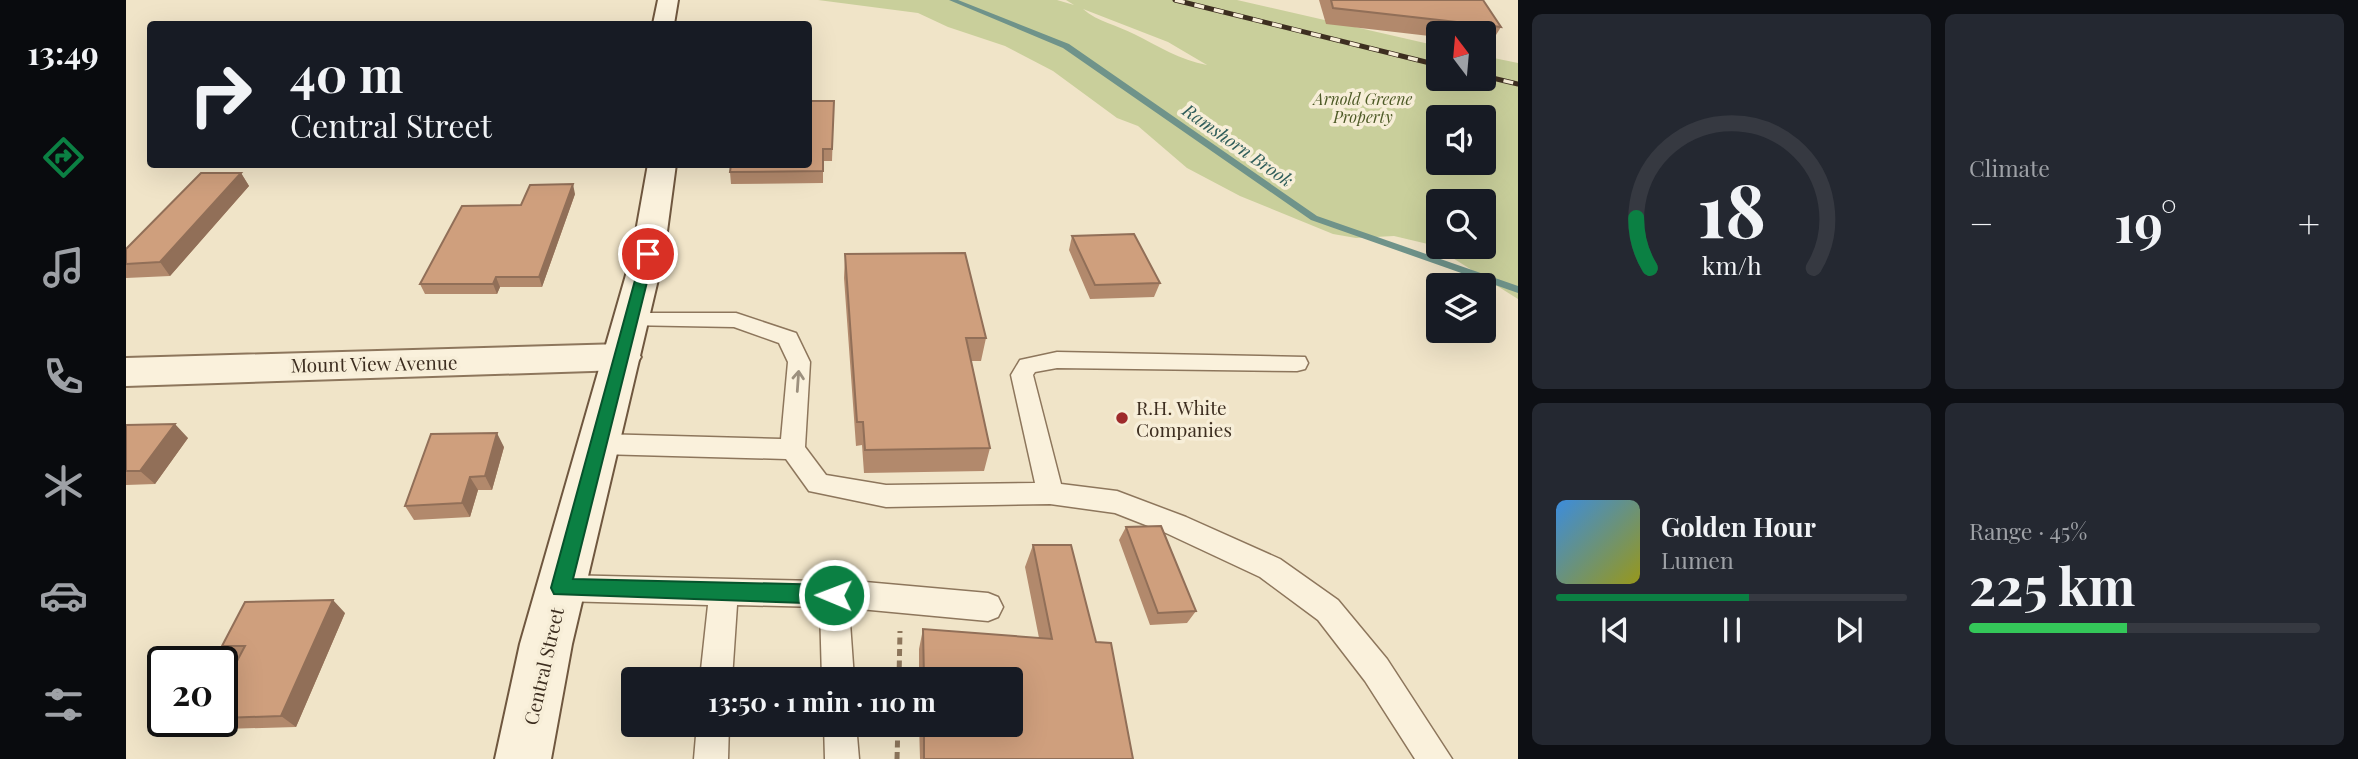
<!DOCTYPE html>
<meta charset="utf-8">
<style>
:root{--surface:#171b24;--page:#242831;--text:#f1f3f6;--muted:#9ea1a6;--line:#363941;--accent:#0b8043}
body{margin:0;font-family:"Playfair Display",serif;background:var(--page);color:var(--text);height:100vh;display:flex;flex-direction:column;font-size:26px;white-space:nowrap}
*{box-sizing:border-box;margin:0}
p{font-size:23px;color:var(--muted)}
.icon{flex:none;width:38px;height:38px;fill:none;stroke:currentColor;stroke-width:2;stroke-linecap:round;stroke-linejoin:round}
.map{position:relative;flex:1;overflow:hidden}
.panel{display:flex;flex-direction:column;gap:14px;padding:14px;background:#0d0f14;width:840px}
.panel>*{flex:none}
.banner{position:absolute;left:21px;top:21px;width:665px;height:147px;border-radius:7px;box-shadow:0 7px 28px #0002;background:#171b24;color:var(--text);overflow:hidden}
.needle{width:46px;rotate:344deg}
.tools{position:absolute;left:1300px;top:21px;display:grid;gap:14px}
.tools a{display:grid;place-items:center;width:70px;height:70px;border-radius:7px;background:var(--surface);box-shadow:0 7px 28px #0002;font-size:35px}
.speed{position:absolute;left:21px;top:646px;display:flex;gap:14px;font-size:35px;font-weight:700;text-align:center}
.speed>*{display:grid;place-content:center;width:91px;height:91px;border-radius:50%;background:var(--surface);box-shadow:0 7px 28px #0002;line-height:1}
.speed .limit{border:4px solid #111;border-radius:10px;background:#fff;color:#111}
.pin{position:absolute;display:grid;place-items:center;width:60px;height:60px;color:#fff;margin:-30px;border:4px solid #fff;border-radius:50%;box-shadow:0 2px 7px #0007}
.me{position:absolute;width:77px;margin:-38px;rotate:271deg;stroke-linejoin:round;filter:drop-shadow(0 0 5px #0008)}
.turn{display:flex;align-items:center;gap:24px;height:147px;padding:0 28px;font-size:32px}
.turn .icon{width:91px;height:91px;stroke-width:2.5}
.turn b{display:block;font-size:49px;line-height:60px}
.big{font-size:52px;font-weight:700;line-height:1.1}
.panel .tile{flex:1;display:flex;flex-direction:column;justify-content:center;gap:10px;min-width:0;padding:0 24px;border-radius:10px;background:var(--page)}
.panel .dial{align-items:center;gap:0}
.dial svg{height:182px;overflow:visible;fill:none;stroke:var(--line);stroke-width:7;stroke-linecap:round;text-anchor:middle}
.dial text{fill:var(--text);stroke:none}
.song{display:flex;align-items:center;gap:21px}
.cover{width:84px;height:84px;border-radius:10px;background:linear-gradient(135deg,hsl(210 70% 55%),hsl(60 70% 35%))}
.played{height:7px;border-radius:4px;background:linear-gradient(90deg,var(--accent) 55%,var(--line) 55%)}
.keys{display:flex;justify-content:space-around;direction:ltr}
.heat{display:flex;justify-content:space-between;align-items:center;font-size:38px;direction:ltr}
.charge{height:10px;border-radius:5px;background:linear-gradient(90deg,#34c759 45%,var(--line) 0)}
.panel .tiles{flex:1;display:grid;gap:14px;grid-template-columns:repeat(2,1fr)}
.trip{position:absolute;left:495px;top:667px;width:402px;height:70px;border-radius:7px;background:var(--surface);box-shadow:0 7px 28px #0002;font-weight:700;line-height:70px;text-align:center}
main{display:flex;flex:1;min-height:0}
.tab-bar{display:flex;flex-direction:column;width:126px;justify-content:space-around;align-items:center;background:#090b0e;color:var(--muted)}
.tab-bar .icon{width:49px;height:49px}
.tab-bar .on{color:var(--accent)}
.tab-bar b{font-size:32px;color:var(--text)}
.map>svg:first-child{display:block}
.green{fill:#c9cf9b;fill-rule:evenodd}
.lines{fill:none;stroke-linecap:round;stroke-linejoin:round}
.stream{fill:#6f938a;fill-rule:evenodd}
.lane-casing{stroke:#8d765c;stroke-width:3}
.street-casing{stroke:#8d765c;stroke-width:4}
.secondary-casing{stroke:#6f573f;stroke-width:4}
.path{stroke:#8d765c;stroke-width:5;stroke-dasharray:7 4.5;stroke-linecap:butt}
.lane{fill:#faf1dc;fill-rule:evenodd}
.street{fill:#faf1dc;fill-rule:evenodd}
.secondary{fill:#faf1dc;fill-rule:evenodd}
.rail-casing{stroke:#3d2e20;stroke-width:5}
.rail{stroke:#f7eed8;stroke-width:3.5;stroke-dasharray:10;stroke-linecap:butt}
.wall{fill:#b2896c}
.shaded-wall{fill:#916f58}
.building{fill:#cf9f7d;stroke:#916f58;stroke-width:2}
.oneway{stroke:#9c907e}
.route{fill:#0b8043;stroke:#07532c;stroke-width:2}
.poi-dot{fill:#9e2a2b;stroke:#f7eed8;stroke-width:2.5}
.labels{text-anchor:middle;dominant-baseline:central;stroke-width:7;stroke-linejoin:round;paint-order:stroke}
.far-park-label{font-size:16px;font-style:italic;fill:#4d5a26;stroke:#f7eed8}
.far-water-label{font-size:18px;font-style:italic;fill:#2f5d5a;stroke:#f7eed8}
.street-label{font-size:19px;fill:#3d2e20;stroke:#f7eed8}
.poi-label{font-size:19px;fill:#3d2e20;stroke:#f7eed8;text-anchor:start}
</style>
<main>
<nav class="tab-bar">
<b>13:49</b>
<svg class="icon on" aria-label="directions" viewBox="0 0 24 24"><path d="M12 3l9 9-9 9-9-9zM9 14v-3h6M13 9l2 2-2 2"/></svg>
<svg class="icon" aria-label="music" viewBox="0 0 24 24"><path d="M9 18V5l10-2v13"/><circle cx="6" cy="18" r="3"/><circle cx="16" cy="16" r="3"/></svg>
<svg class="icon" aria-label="phone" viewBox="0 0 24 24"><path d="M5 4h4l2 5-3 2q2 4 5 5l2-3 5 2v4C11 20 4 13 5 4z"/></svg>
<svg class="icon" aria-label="climate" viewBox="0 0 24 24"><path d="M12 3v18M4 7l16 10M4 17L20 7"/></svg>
<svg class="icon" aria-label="car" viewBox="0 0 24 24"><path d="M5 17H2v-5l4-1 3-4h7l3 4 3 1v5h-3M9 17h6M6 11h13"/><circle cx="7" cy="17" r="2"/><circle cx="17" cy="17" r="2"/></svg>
<svg class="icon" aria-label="filters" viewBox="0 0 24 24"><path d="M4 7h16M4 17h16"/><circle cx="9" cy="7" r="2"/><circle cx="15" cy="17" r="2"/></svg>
</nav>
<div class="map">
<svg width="1392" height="759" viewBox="0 0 1392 759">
<rect width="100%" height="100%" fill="#f0e4c8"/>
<path class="green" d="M 692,0 L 931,0 L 948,5 L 940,0 L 1111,0 L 1312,46 L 1312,79 L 1358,79 L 1358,56 L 1392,63 L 1392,299 L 1306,245 L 1268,236 L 1230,238 L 1207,234 L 1114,196 L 1061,168 L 1012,126 L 991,118 L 927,71 L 879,46 L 822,27 L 792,13 ZM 957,9 L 1042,42 L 1081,65 C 1054,60 1032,46 1008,34 C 991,25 972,22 957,9 ZM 1312,117 L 1358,117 L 1358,163 L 1312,163 ZM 1312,201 L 1358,201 L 1358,247 L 1312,247 Z"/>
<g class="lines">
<path class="stream" d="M 823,0 L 832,0 L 943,44 L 1191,216 L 1392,286 L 1392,293 L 1185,220 L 937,48 Z"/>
<g class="lane-casing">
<path id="lane" d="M 506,313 L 610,313 L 670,333 L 684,362 L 679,447 L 700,475 L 760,485 L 909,483 L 885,375 L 894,360 L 931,352 L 1179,357 L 1182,363 L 1179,369 L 1171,371 L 931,368 L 909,372 L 907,375 L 935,484 L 991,491 L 1060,517 L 1154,559 L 1212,600 L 1261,659 L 1326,759 L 1289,759 L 1239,681 L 1192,620 L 1134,577 L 1040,533 L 989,513 L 924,504 L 760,507 L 683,491 L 660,459 L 473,454 L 464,451 L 461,444 L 464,437 L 473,434 L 655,439 L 662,362 L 653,343 L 608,327 L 499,325 L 495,320 L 499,315 Z
M 435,575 L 739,582 L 862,593 L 872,597 L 877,607 L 872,617 L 862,621 L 723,608 L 728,679 L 696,679 L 694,607 L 611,605 L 606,679 L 574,679 L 582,605 L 435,601 L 425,597 L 421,588 L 425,579 Z
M 571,724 L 603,724 L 602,759 L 568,759 Z
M 698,724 L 730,724 L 733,759 L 699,759 Z"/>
</g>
<g class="street-casing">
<path id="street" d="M 496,344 L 509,348 L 515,357 L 509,366 L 496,370 L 0,386 L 0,358 Z"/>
</g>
<g class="secondary-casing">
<path id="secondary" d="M 532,0 L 552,0 L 548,24 L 527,24 Z
M 522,164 L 550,164 L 538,254 L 446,644 L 425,759 L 369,759 L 394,644 L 506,254 Z"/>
</g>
<path class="path" d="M 773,679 L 774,631
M 771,759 L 772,724"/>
<use href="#lane" class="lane"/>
<use href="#street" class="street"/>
<use href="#secondary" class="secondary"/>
<g class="rail-casing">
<path id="rail" d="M 1049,0 L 1312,65
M 1358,76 L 1392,84"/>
</g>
<use href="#rail" class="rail"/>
</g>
<path class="wall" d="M 1193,0 L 1357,0 L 1375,27 L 1365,43 L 1358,42 L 1358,33 L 1312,33 L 1312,37 L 1200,24 Z
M 708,101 L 706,161 L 697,161 L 697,183 L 605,184 L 604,172 Z
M 115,173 L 123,186 L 44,276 L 0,278 L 0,249 Z
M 449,194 L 416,287 L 374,287 L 371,294 L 299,294 L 294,284 L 395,205 Z
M 946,236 L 1034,283 L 1028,297 L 964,299 L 943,250 Z
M 719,254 L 860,338 L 855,361 L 845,361 L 864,448 L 858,471 L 738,473 L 736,445 L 730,446 L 718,278 Z
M 0,425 L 62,438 L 29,484 L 0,485 Z
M 378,447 L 366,490 L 352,490 L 344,517 L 288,520 L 279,506 Z
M 1000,527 L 1070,611 L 1061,623 L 1024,625 L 993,540 Z
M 907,545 L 970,642 L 1007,759 L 794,759 L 793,724 L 886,724 L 886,679 L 793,679 L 793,649 L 797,629 L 913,638 L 899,567 Z
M 219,613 L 170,727 L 98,729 L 85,721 L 96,721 L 96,689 L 112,658 L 96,646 Z"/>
<path class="shaded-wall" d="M 115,173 L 123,186 L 44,276 L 34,262 Z
M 447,184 L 449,194 L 416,287 L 413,277 Z
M 370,277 L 374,287 L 371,294 L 367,284 Z
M 49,424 L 62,438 L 29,484 L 14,471 Z
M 371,433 L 378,447 L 366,490 L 359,476 Z
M 344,477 L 352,490 L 344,517 L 336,503 Z
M 207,600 L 219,613 L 170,727 L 155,716 Z"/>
<path class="building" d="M 1205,0 L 1357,0 L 1375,27 L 1207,8 Z
M 682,101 L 708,101 L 706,149 L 697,149 L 697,171 L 604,172 L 605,164 L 682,164 Z
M 75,173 L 115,173 L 34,262 L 0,264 L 0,249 Z
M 447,184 L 413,277 L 370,277 L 367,284 L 294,284 L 336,206 L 395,205 L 404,185 Z
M 1008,234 L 1034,283 L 969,285 L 946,236 Z
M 839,253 L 860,338 L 840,338 L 864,448 L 739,450 L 737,422 L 731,422 L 719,254 Z
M 49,424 L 14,471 L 0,471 L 0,425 Z
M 371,433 L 359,476 L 344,477 L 336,503 L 279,506 L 305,434 Z
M 1035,526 L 1070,611 L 1032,613 L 1000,527 Z
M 907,545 L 945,545 L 970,642 L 985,643 L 1007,759 L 798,759 L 798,724 L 886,724 L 886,679 L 798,679 L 797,629 L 926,639 Z
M 207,600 L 155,716 L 96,718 L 96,689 L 119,646 L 96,646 L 119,602 Z"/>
<defs><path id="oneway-shaft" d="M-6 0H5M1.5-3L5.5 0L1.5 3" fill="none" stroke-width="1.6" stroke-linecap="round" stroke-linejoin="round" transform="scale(1.75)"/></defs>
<use class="oneway" href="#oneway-shaft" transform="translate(672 381) rotate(-86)"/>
<path class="route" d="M 517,251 L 528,254 L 447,579 L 708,585 L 715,588 L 718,595 L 715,601 L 708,604 L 428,594 L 425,588 Z"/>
<circle class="poi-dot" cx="996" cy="418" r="7"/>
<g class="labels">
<g class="far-park-label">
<text x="1237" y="98">Arnold Greene<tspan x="1237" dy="18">Property</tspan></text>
</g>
<g class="far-water-label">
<text transform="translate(1112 145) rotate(35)">Ramshorn Brook</text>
</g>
<g class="street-label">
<text transform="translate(248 363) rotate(-1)">Mount View Avenue</text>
<text transform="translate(417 666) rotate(-77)">Central Street</text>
</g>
<g class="poi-label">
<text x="1010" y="407">R.H. White<tspan x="1010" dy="22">Companies</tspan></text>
</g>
</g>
</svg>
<div class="tools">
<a><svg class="needle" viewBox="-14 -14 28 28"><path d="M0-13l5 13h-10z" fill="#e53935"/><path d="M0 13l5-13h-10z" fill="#9ea1a6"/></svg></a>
<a><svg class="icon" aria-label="sound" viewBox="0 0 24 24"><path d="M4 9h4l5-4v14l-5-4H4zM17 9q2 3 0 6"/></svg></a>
<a><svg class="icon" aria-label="search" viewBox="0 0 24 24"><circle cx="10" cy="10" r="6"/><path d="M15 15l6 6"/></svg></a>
<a><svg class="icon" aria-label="layers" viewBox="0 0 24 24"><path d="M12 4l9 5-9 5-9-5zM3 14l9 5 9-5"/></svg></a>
</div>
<div class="speed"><div class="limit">20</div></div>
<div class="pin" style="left:522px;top:254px;background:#d93025"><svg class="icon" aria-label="arrive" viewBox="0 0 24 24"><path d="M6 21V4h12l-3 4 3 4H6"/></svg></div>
<svg class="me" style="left:708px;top:595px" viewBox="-20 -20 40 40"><circle r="17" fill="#0b8043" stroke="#fff" stroke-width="3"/><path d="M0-11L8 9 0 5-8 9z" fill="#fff"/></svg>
<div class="trip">13:50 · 1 min · 110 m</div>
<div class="banner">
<div class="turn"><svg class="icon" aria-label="right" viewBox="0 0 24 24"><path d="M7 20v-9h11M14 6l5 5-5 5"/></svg><div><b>40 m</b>Central Street</div></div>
</div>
</div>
<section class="panel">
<div class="tiles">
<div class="tile dial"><svg viewBox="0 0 100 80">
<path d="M14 69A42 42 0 1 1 86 69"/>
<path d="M14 69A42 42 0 0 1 8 47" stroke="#0b8043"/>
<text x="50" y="56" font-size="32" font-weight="700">18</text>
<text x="50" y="72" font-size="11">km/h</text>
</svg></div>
<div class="tile"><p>Climate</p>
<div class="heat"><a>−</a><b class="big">19°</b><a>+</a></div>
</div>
<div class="tile">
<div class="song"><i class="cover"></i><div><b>Golden Hour</b><p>Lumen</p></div></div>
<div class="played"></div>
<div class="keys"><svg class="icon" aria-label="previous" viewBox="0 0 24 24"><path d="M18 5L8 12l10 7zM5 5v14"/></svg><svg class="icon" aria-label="pause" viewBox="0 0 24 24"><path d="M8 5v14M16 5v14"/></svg><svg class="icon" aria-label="next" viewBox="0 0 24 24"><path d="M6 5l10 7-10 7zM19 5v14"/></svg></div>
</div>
<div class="tile"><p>Range · 45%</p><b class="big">225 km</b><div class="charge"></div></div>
</div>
</section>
</main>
